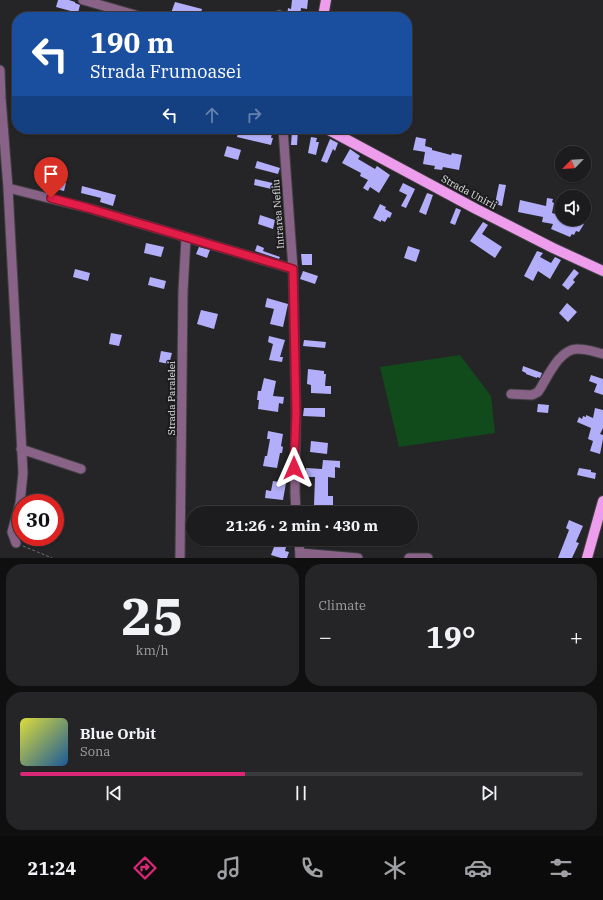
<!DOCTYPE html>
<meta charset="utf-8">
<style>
:root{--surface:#1c1c1e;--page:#252527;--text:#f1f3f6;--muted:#a0a1a4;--line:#3a3a3c;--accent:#db2777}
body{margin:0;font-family:"IBM Plex Serif",serif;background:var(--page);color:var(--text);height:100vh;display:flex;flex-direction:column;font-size:15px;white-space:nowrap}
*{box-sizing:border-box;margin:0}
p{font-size:13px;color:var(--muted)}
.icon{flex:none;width:22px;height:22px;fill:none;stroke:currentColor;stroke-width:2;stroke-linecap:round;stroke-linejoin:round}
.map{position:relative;height:558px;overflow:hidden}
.drawer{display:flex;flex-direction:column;gap:6px;padding:6px;background:#0f0f10;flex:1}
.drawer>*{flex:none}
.banner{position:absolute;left:12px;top:12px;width:400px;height:122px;border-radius:16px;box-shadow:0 1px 3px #0004,0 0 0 1px var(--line);background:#1a4fa0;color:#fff;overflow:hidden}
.needle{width:26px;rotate:245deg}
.buttons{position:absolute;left:555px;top:146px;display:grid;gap:8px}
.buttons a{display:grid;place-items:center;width:36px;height:36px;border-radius:50%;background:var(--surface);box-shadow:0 1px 3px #0004,0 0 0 1px var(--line);font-size:20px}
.speed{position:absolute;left:12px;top:494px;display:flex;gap:8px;font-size:20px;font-weight:700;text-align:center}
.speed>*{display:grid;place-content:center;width:52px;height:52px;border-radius:50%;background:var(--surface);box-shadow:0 1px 3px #0004,0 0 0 1px var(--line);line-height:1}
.speed .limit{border:6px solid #d22;background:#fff;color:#111}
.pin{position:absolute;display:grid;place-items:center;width:34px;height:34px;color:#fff;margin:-41px -17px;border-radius:50% 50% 50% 0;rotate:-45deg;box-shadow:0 0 4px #0007}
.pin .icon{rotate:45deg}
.me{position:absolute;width:44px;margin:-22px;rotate:0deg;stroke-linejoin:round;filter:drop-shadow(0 0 3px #0008)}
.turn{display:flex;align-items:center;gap:14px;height:84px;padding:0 12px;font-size:18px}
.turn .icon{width:52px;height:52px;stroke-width:2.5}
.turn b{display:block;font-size:28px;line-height:34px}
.lanes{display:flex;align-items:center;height:38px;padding:0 12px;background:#0003;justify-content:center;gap:20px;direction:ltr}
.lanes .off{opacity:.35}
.big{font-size:30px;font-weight:700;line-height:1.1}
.drawer .card{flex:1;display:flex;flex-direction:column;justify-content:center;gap:6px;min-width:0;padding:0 14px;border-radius:16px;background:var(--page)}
.drawer .dial{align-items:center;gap:0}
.dial b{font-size:52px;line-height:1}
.song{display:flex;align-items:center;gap:12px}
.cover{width:48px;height:48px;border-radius:6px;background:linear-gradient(135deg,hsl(60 70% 55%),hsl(210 70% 35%))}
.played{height:4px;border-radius:2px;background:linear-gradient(90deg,var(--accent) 40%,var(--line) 40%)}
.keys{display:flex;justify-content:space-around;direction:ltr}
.heat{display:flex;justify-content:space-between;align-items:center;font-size:22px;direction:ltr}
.drawer .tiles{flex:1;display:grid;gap:6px;grid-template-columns:1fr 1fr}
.card:last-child{grid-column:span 2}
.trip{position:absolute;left:186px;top:506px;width:232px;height:40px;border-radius:20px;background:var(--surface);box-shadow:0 1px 3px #0004,0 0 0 1px var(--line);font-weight:700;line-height:40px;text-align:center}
.dock{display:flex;height:64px;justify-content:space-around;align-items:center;background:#0b0b0c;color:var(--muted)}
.dock .icon{width:28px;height:28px}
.dock .selected{color:var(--accent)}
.dock b{font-size:18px;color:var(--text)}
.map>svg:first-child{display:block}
.green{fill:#114a1b}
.building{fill:#b3aef9}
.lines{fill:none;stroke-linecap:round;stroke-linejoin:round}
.minor-casing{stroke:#404043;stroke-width:11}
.major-casing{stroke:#404043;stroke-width:12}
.path{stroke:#6d6d70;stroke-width:1;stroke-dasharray:3 2;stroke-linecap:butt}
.minor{stroke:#896288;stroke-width:9}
.major{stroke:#ee9ded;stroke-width:10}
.route-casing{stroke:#92132f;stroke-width:10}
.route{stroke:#e11d48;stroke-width:7}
.labels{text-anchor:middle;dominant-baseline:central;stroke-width:4;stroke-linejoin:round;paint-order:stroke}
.street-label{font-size:10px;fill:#e4e4e6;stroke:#1c1c1e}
</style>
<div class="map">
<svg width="603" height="558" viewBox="0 0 603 558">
<rect width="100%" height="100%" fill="#252528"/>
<path class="green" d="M 460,355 L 491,396 L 495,433 L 399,447 L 380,367 Z"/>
<path class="building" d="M 58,0 L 69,0 L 75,2 L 75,3 L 80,5 L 78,13 L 56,7 Z
M 292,0 L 308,0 L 307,9 L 301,8 L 300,17 L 287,17 L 288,8 L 291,9 Z
M 175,2 L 202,9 L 200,17 L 183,17 L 171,13 Z
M 247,129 L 273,129 L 271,138 L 273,138 L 271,145 L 237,137 L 238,132 L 246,133 Z
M 292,130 L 298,130 L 297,145 L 291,145 Z
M 311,137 L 317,138 L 316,142 L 319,142 L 316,155 L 308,153 Z
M 416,137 L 426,139 L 425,146 L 432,148 L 432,150 L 451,155 L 452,153 L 462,155 L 459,170 L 443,167 L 442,170 L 434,169 L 435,166 L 423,164 L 425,152 L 413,150 Z
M 330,139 L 338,143 L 335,151 L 333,149 L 327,163 L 321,161 Z
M 227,146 L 241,150 L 238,160 L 224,156 Z
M 350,149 L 360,156 L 358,159 L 375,169 L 377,166 L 390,175 L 379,193 L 370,187 L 368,191 L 363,188 L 368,180 L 360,176 L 361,173 L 342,163 Z
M 257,161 L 280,168 L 278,174 L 255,168 Z
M 255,179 L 277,184 L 276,190 L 254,185 Z
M 54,180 L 66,183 L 64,191 L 52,188 Z
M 403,183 L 415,189 L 406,208 L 401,206 L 407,195 L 399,191 Z
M 499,184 L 506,185 L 502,206 L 495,204 Z
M 82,186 L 116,195 L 113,206 L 100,202 L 101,198 L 81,193 Z
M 427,193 L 433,195 L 426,215 L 419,212 Z
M 547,198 L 553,199 L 552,202 L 554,203 L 552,213 L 562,216 L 562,219 L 575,219 L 584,224 L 579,232 L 576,231 L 574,235 L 572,234 L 570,237 L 551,229 L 553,224 L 542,222 L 543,217 L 518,212 L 520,200 L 546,206 Z
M 380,204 L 386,207 L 385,209 L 392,213 L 390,218 L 388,217 L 385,222 L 381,220 L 381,222 L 373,218 Z
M 456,208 L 461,210 L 455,225 L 450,223 Z
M 260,215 L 275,220 L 273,229 L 258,224 Z
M 483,222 L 488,225 L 482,234 L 502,247 L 495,258 L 470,241 Z
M 146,243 L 164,247 L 161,257 L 144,253 Z
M 257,245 L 264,248 L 263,251 L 280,257 L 279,259 L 255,251 Z
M 408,246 L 420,250 L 416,262 L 404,258 Z
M 199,247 L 210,250 L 207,258 L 196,254 Z
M 537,251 L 543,253 L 540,257 L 551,263 L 555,257 L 561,260 L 550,279 L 538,271 L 533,281 L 524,276 Z
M 301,254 L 312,254 L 312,265 L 302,265 Z
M 75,269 L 90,273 L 88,281 L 73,277 Z
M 574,269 L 579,273 L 573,280 L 575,282 L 568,290 L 562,285 Z
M 303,271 L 318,276 L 315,284 L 300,279 Z
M 150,277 L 166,281 L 164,289 L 148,285 Z
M 267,298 L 288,304 L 283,327 L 270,324 L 274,309 L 265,307 Z
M 567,303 L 577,312 L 568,322 L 559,313 Z
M 201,310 L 218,314 L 214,329 L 197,324 Z
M 111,333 L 122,335 L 119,346 L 109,344 Z
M 269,336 L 285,340 L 280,357 L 283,357 L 282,362 L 269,360 L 273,344 L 268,342 Z
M 304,340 L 326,342 L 325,348 L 303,346 Z
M 161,351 L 172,353 L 169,364 L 159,362 Z
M 523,366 L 542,373 L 540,378 L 537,377 L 537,378 L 526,374 L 526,373 L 522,371 Z
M 308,369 L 324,371 L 324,374 L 326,374 L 325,386 L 331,386 L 331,394 L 311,393 L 311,385 L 307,384 Z
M 591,375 L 603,379 L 603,395 L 594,392 L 597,384 L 589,381 Z
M 264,378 L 276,381 L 273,396 L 284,397 L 283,404 L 279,403 L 278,412 L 258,409 L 259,400 L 257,400 L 258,391 L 261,391 Z
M 538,404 L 549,405 L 548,413 L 537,412 Z
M 304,408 L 325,408 L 325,417 L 303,416 Z
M 595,408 L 603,410 L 603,428 L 600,434 L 603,435 L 603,439 L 600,454 L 590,451 L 593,441 L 588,439 L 591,428 L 577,422 L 579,417 L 582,419 L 583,416 L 586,417 L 586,415 L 593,418 Z
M 268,431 L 283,434 L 281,446 L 283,447 L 282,453 L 280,453 L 277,468 L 263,466 L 265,456 L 267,456 L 270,439 L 267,439 Z
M 311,441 L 328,443 L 327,454 L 310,452 Z
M 323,460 L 340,461 L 340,468 L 335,467 L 335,478 L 328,477 L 328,496 L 333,496 L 333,507 L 314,506 L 315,477 L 305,477 L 306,468 L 322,469 Z
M 579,468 L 591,470 L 591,472 L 596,473 L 595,479 L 577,475 Z
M 273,481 L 286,483 L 283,500 L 265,498 L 266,490 L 271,491 Z
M 569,520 L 583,526 L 576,542 L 579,543 L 572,558 L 558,558 L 569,530 L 566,528 Z
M 277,539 L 288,539 L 285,551 L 289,552 L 287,558 L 281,558 L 271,555 Z"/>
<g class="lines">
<g class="minor-casing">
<path id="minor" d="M 83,0 L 142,17
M 279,17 L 279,15
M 0,70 L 1,98 L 8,188 L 23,473 L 20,503 L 12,532 L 16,543
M 283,129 L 293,269 L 296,411 L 295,492 L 296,513
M 8,188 L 88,208 L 293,269
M 511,394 L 532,395 L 538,392 C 547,379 559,348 578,349 C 587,349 595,352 603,354
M 21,449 L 81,469
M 299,539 L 300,558
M 300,553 L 358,558
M 180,558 L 183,291 L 186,238
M 409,558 L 428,558"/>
</g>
<g class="major-casing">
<path id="major" d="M 323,17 L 326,0
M 327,129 L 476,209 L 553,248 L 603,271
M 587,558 L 603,501"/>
</g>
<path class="path" d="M 23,546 L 52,558"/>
<use href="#minor" class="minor"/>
<use href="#major" class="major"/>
</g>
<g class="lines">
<g class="route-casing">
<path id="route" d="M 51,198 L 88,208 L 293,269 L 296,412 L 294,468"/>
</g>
<use href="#route" class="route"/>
</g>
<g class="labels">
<g class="street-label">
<text transform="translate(469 192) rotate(28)">Strada Unirii</text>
<text transform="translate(278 214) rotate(-94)">Intrarea Nefliu</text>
<text transform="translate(171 398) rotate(-90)">Strada Paralelei</text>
</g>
</g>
</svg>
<div class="buttons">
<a><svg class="needle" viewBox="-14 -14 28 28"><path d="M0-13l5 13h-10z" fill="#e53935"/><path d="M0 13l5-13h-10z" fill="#a0a1a4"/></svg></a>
<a><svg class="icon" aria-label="sound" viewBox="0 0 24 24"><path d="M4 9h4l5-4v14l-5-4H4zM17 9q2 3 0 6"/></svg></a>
</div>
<div class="speed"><div class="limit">30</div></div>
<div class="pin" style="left:51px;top:198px;background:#d93025"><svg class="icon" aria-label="arrive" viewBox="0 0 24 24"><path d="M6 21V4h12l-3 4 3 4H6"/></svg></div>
<svg class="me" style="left:294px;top:468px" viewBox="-20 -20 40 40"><path d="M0-17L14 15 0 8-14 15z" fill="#e11d48" stroke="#fff" stroke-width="4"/></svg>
<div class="trip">21:26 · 2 min · 430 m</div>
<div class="banner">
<div class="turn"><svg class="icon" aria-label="left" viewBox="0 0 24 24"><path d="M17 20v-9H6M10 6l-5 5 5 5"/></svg><div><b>190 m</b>Strada Frumoasei</div></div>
<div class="lanes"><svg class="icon" aria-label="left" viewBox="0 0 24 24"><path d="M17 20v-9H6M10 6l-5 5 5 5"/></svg><svg class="icon off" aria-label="ahead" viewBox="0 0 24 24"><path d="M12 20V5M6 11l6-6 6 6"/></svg><svg class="icon off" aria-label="right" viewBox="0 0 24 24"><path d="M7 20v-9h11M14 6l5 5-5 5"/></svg></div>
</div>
</div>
<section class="drawer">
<div class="tiles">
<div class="card dial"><b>25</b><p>km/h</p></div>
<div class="card"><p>Climate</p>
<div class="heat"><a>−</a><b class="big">19°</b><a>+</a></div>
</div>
<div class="card">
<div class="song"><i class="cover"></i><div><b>Blue Orbit</b><p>Sona</p></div></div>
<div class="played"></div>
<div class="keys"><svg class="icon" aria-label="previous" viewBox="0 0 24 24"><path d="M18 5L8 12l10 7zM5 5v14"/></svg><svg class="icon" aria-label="pause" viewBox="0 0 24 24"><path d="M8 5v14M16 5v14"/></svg><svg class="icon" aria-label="next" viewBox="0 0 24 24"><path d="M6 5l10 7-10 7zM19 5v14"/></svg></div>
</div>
</div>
</section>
<nav class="dock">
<b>21:24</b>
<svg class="icon selected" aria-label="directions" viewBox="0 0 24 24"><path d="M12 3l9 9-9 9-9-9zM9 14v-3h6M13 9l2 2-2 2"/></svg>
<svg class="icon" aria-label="music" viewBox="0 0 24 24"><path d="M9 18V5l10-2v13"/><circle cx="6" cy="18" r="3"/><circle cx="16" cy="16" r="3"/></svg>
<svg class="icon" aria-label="phone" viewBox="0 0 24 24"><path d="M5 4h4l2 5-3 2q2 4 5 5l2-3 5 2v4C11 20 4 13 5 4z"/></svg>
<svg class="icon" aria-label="climate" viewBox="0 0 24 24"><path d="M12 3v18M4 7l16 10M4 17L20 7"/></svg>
<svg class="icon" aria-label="car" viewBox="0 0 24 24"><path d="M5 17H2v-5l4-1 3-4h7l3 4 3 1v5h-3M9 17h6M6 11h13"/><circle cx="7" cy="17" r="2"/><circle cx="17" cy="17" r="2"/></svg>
<svg class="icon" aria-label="filters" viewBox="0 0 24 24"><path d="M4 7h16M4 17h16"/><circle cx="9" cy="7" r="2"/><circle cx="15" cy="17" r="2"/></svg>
</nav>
